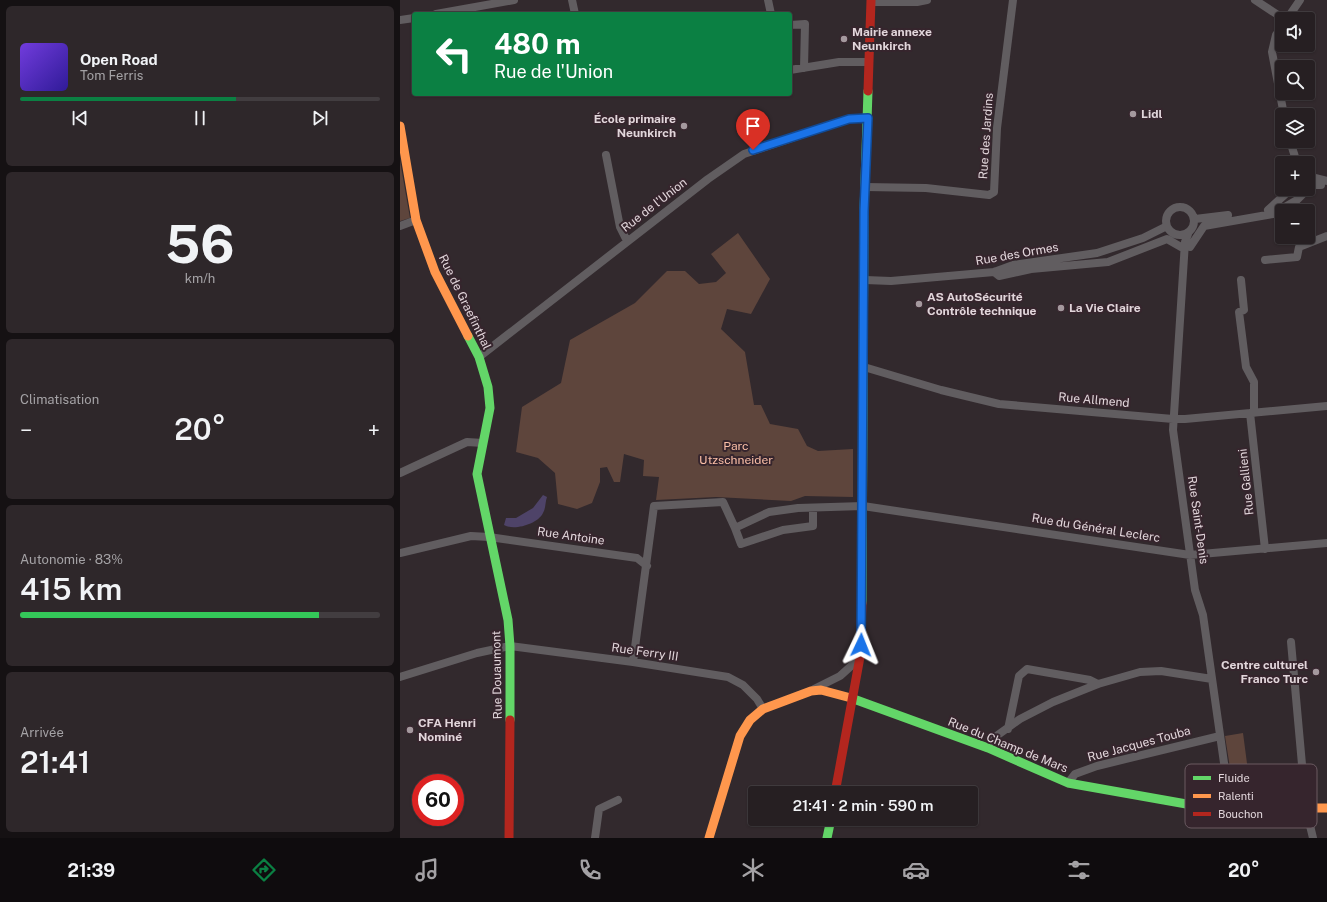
<!DOCTYPE html>
<html lang="fr">
<meta charset="utf-8">
<style>
:root{--surface:#261f22;--page:#2e272a;--text:#f1f3f6;--muted:#a4a2a5;--line:#423d40;--accent:#0b8043}
body{margin:0;font-family:"Public Sans",sans-serif;background:var(--page);color:var(--text);height:100vh;display:flex;flex-direction:column;font-size:15px;white-space:nowrap}
*{box-sizing:border-box;margin:0}
p{font-size:13px;color:var(--muted)}
.icon{flex:none;width:22px;height:22px;fill:none;stroke:currentColor;stroke-width:2;stroke-linecap:round;stroke-linejoin:round}
.map{position:relative;flex:1;overflow:hidden}
.drawer{display:flex;flex-direction:column;gap:6px;padding:6px;background:#151113;width:400px}
.drawer>*{flex:none}
.hud{position:absolute;left:12px;top:12px;width:380px;height:84px;border-radius:4px;box-shadow:0 1px 3px #0004,0 0 0 1px var(--line);background:#0b8043;color:#fff;overflow:hidden}
.tools{position:absolute;left:875px;top:12px;display:grid;gap:8px}
.tools a{display:grid;place-items:center;width:40px;height:40px;border-radius:4px;background:var(--surface);box-shadow:0 1px 3px #0004,0 0 0 1px var(--line);font-size:20px}
.speed{position:absolute;left:12px;top:774px;display:flex;gap:8px;font-size:20px;font-weight:700;text-align:center}
.speed>*{display:grid;place-content:center;width:52px;height:52px;border-radius:50%;background:var(--surface);box-shadow:0 1px 3px #0004,0 0 0 1px var(--line);line-height:1}
.speed .limit{border:6px solid #d22;background:#fff;color:#111}
.pin{position:absolute;display:grid;place-items:center;width:34px;height:34px;color:#fff;margin:-41px -17px;border-radius:50% 50% 50% 0;rotate:-45deg;box-shadow:0 0 4px #0007}
.pin .icon{rotate:45deg}
.me{position:absolute;width:44px;margin:-22px;rotate:2deg;stroke-linejoin:round;filter:drop-shadow(0 0 3px #0008)}
.turn{display:flex;align-items:center;gap:14px;height:84px;padding:0 16px;font-size:18px}
.turn .icon{width:52px;height:52px;stroke-width:2.5}
.turn b{display:block;font-size:28px;line-height:34px}
.big{font-size:30px;font-weight:600;line-height:1.1}
.drawer .widget{flex:1;display:flex;flex-direction:column;justify-content:center;gap:6px;min-width:0;padding:0 14px;border-radius:6px;background:var(--page)}
.drawer .dial{align-items:center;gap:0}
.dial b{font-size:52px;line-height:1}
.song{display:flex;align-items:center;gap:12px}
.cover{width:48px;height:48px;border-radius:6px;background:linear-gradient(135deg,hsl(260 70% 55%),hsl(250 70% 35%))}
.played{height:4px;border-radius:2px;background:linear-gradient(90deg,var(--accent) 60%,var(--line) 60%)}
.keys{display:flex;justify-content:space-around;direction:ltr}
.heat{display:flex;justify-content:space-between;align-items:center;font-size:22px;direction:ltr}
.charge{height:6px;border-radius:3px;background:linear-gradient(90deg,#34c759 83%,var(--line) 0)}
.trip{position:absolute;left:348px;top:786px;width:230px;height:40px;border-radius:4px;background:var(--surface);box-shadow:0 1px 3px #0004,0 0 0 1px var(--line);font-weight:600;line-height:40px;text-align:center}
.tab-bar{display:flex;height:64px;justify-content:space-around;align-items:center;background:#0f0c0e;color:var(--muted)}
.tab-bar .icon{width:28px;height:28px}
.tab-bar .current{color:var(--accent)}
.tab-bar b{font-size:18px;color:var(--text)}
main{display:flex;flex:1;min-height:0}
.map>svg:first-child{display:block}
.green{fill:#5e453c}
.water{fill:#4e4368}
.lines{fill:none;stroke-linecap:round;stroke-linejoin:round}
.street{stroke:#615d60;stroke-width:8}
.fast{stroke:#63d668;stroke-width:9}
.slow{stroke:#ff974d;stroke-width:9}
.jam{stroke:#b3261e;stroke-width:9}
.route-casing{stroke:#114b97;stroke-width:10}
.route{stroke:#1a73e8;stroke-width:7}
.poi-dot{fill:#a4999e;stroke:#36252d;stroke-width:1.5}
.labels{text-anchor:middle;dominant-baseline:central;stroke-width:4;stroke-linejoin:round;paint-order:stroke}
.poi-label{font-size:12px;font-weight:bold;fill:#e2d6db;stroke:#36252d;text-anchor:start}
.street-label{font-size:12px;fill:#e2d6db;stroke:#36252d}
.park-label{font-size:12px;fill:#fbbfa7;stroke:#36252d}
.key{fill:#36252d;stroke:#6a5a61;stroke-width:1}
.key-label{font-size:11px;fill:#e2d6db}
</style>
<main>
<section class="drawer">
<div class="widget">
<div class="song"><i class="cover"></i><div><b>Open Road</b><p>Tom Ferris</p></div></div>
<div class="played"></div>
<div class="keys"><svg class="icon" aria-label="previous" viewBox="0 0 24 24"><path d="M18 5L8 12l10 7zM5 5v14"/></svg><svg class="icon" aria-label="pause" viewBox="0 0 24 24"><path d="M8 5v14M16 5v14"/></svg><svg class="icon" aria-label="next" viewBox="0 0 24 24"><path d="M6 5l10 7-10 7zM19 5v14"/></svg></div>
</div>
<div class="widget dial"><b>56</b><p>km/h</p></div>
<div class="widget"><p>Climatisation</p>
<div class="heat"><a>−</a><b class="big">20°</b><a>+</a></div>
</div>
<div class="widget"><p>Autonomie · 83%</p><b class="big">415 km</b><div class="charge"></div></div>
<div class="widget"><p>Arrivée</p><b class="big">21:41</b></div>
</section>
<div class="map">
<svg width="927" height="838" viewBox="0 0 927 838">
<rect width="100%" height="100%" fill="#32292d"/>
<path class="green" d="M 0,161 L 10,218 L 0,221 Z
M 338,233 L 370,279 L 351,314 L 327,309 L 321,329 L 345,352 L 354,405 L 361,405 L 370,424 L 398,429 L 407,446 L 418,451 L 453,449 L 453,497 L 405,496 L 391,501 L 316,497 L 256,500 L 259,477 L 243,476 L 244,460 L 224,454 L 220,482 L 214,482 L 207,467 L 200,468 L 200,482 L 192,503 L 177,509 L 158,504 L 155,473 L 138,458 L 116,452 L 122,407 L 161,383 L 170,340 L 235,303 L 267,271 L 285,271 L 299,284 L 316,282 L 326,273 L 311,254 Z
M 843,733 L 848,771 L 831,774 L 825,736 Z"/>
<path class="water" d="M 143,495 L 147,497 C 145,502 146,508 143,513 C 138,524 114,531 104,525 L 106,518 L 116,518 L 133,508 Z"/>
<g class="lines">
<path class="street" d="M 172,0 L 175,14
M 368,0 L 371,14
M 855,0 L 884,19
M 471,2 L 517,2 L 527,0
M 36,14 L 114,0
M 887,19 L 900,0
M 0,20 L 14,18
M 390,25 L 405,24 L 404,68
M 882,27 L 876,35 L 872,52 L 884,115
M 390,70 L 439,62 L 469,62
M 890,141 L 897,163
M 206,155 L 220,227 L 227,241
M 908,176 L 927,181
M 465,187 L 526,188 L 589,195 L 594,192 L 597,128 L 613,0
M 908,189 L 914,185 L 921,185
M766 221a14 14 0 1 1 28 0a14 14 0 1 1-28 0Z
M 868,210 L 891,189
M 795,219 L 828,215
M 0,226 L 16,220
M 788,234 L 785,242 L 773,430 L 795,590 L 803,615 L 826,777 L 827,807
M 865,260 L 897,257 L 899,247 L 927,236
M 594,272 L 599,276 L 631,269 L 708,262 L 767,239 L 781,247 L 784,245 L 790,247 L 804,226 L 873,214 L 897,200 L 908,189
M 465,280 L 491,281 L 594,272 L 613,265 L 697,253 L 743,238 L 767,226
M 841,280 L 844,310 L 839,312 L 846,367 L 854,382 L 854,413
M 79,357 L 308,179 L 344,154 L 449,119 L 468,118
M 464,367 L 541,390 L 599,404 L 773,419 L 785,419 L 927,406
M 850,413 L 865,549
M 0,473 L 67,442 L 83,443
M 413,508 L 413,526 L 383,530 L 341,544 L 335,528 L 369,512 L 398,508 L 463,506 L 790,555 L 927,543
M 0,553 L 71,536 L 89,537 L 237,558 L 247,566
M 891,642 L 906,809 L 913,838
M 233,662 L 254,506 L 323,502 L 335,528
M 0,677 L 77,653 L 110,646 L 233,662 L 328,677 L 343,685 L 357,699 L 363,709
M 414,689 L 440,676 L 460,658
M 608,729 L 619,676 L 627,669 L 690,680 L 698,684
M 588,748 L 595,737 L 620,719 L 653,702 L 698,684 L 740,672 L 761,671 L 812,679
M 668,783 L 675,774 L 697,766 L 820,736
M 195,838 L 199,809 L 218,800"/>
<path class="fast" d="M 68,336 L 79,357 L 88,387 L 90,408 L 77,474 L 108,620 L 110,646 L 110,720
M 462,603 L 464,211 L 468,91
M 451,698 L 588,748 L 668,783 L 792,805 L 851,808
M 427,838 L 431,819"/>
<path class="slow" d="M 0,126 L 16,220 L 35,272 L 68,336
M 851,808 L 927,808
M 309,838 L 340,736 L 350,720 L 363,709 L 411,691 L 421,690 L 451,698"/>
<path class="jam" d="M 468,91 L 471,0
M 435,793 L 460,657 L 462,603
M 109,838 L 110,720"/>
</g>
<g class="lines">
<g class="route-casing">
<path id="route" d="M 353,150 L 449,119 L 468,118 L 464,211 L 461,645"/>
</g>
<use href="#route" class="route"/>
</g>
<g class="poi-dot">
<circle cx="444" cy="39" r="4"/>
<circle cx="733" cy="114" r="4"/>
<circle cx="284" cy="126" r="4"/>
<circle cx="519" cy="304" r="4"/>
<circle cx="661" cy="308" r="4"/>
<circle cx="916" cy="672" r="4"/>
<circle cx="10" cy="730" r="4"/>
</g>
<g class="labels">
<g class="poi-label">
<text x="452" y="32">Mairie annexe<tspan x="452" dy="14">Neunkirch</tspan></text>
<text x="741" y="114">Lidl</text>
<text x="276" y="119" text-anchor="end">École primaire<tspan x="276" dy="14">Neunkirch</tspan></text>
<text x="527" y="297">AS AutoSécurité<tspan x="527" dy="14">Contrôle technique</tspan></text>
<text x="669" y="308">La Vie Claire</text>
<text x="908" y="665" text-anchor="end">Centre culturel<tspan x="908" dy="14">Franco Turc</tspan></text>
<text x="18" y="723">CFA Henri<tspan x="18" dy="14">Nominé</tspan></text>
</g>
<g class="street-label">
<text transform="translate(586 136) rotate(-86)">Rue des Jardins</text>
<text transform="translate(254 205) rotate(-38)">Rue de l'Union</text>
<text transform="translate(617 254) rotate(-10)">Rue des Ormes</text>
<text transform="translate(65 302) rotate(64)">Rue de Graefinthal</text>
<text transform="translate(694 400) rotate(5)">Rue Allmend</text>
<text transform="translate(846 482) rotate(-96)">Rue Gallieni</text>
<text transform="translate(798 520) rotate(82)">Rue Saint-Denis</text>
<text transform="translate(696 528) rotate(9)">Rue du Général Leclerc</text>
<text transform="translate(171 536) rotate(8)">Rue Antoine</text>
<text transform="translate(245 652) rotate(8)">Rue Ferry III</text>
<text transform="translate(97 675) rotate(-91)">Rue Douaumont</text>
<text transform="translate(739 744) rotate(-15)">Rue Jacques Touba</text>
<text transform="translate(608 745) rotate(22)">Rue du Champ de Mars</text>
</g>
<g class="park-label">
<text x="336" y="446">Parc<tspan x="336" dy="14">Utzschneider</tspan></text>
</g>
</g>
<rect x="785" y="764" width="132" height="64" rx="6" class="key"/>
<rect x="793" y="776" width="18" height="4" fill="#63d668"/>
<rect x="793" y="794" width="18" height="4" fill="#ff974d"/>
<rect x="793" y="812" width="18" height="4" fill="#b3261e"/>
<g class="key-label">
<text x="818" y="782">Fluide</text>
<text x="818" y="800">Ralenti</text>
<text x="818" y="818">Bouchon</text>
</g>
</svg>
<div class="tools">
<a><svg class="icon" aria-label="sound" viewBox="0 0 24 24"><path d="M4 9h4l5-4v14l-5-4H4zM17 9q2 3 0 6"/></svg></a>
<a><svg class="icon" aria-label="search" viewBox="0 0 24 24"><circle cx="10" cy="10" r="6"/><path d="M15 15l6 6"/></svg></a>
<a><svg class="icon" aria-label="layers" viewBox="0 0 24 24"><path d="M12 4l9 5-9 5-9-5zM3 14l9 5 9-5"/></svg></a>
<a>+</a>
<a>−</a>
</div>
<div class="speed"><div class="limit">60</div></div>
<div class="pin" style="left:353px;top:150px;background:#d93025"><svg class="icon" aria-label="arrive" viewBox="0 0 24 24"><path d="M6 21V4h12l-3 4 3 4H6"/></svg></div>
<svg class="me" style="left:461px;top:645px" viewBox="-20 -20 40 40"><path d="M0-17L14 15 0 8-14 15z" fill="#1a73e8" stroke="#fff" stroke-width="4"/></svg>
<div class="trip">21:41 · 2 min · 590 m</div>
<div class="hud">
<div class="turn"><svg class="icon" aria-label="left" viewBox="0 0 24 24"><path d="M17 20v-9H6M10 6l-5 5 5 5"/></svg><div><b>480 m</b>Rue de l'Union</div></div>
</div>
</div>
</main>
<nav class="tab-bar">
<b>21:39</b>
<svg class="icon current" aria-label="directions" viewBox="0 0 24 24"><path d="M12 3l9 9-9 9-9-9zM9 14v-3h6M13 9l2 2-2 2"/></svg>
<svg class="icon" aria-label="music" viewBox="0 0 24 24"><path d="M9 18V5l10-2v13"/><circle cx="6" cy="18" r="3"/><circle cx="16" cy="16" r="3"/></svg>
<svg class="icon" aria-label="phone" viewBox="0 0 24 24"><path d="M5 4h4l2 5-3 2q2 4 5 5l2-3 5 2v4C11 20 4 13 5 4z"/></svg>
<svg class="icon" aria-label="climate" viewBox="0 0 24 24"><path d="M12 3v18M4 7l16 10M4 17L20 7"/></svg>
<svg class="icon" aria-label="car" viewBox="0 0 24 24"><path d="M5 17H2v-5l4-1 3-4h7l3 4 3 1v5h-3M9 17h6M6 11h13"/><circle cx="7" cy="17" r="2"/><circle cx="17" cy="17" r="2"/></svg>
<svg class="icon" aria-label="filters" viewBox="0 0 24 24"><path d="M4 7h16M4 17h16"/><circle cx="9" cy="7" r="2"/><circle cx="15" cy="17" r="2"/></svg>
<b>20°</b>
</nav>
